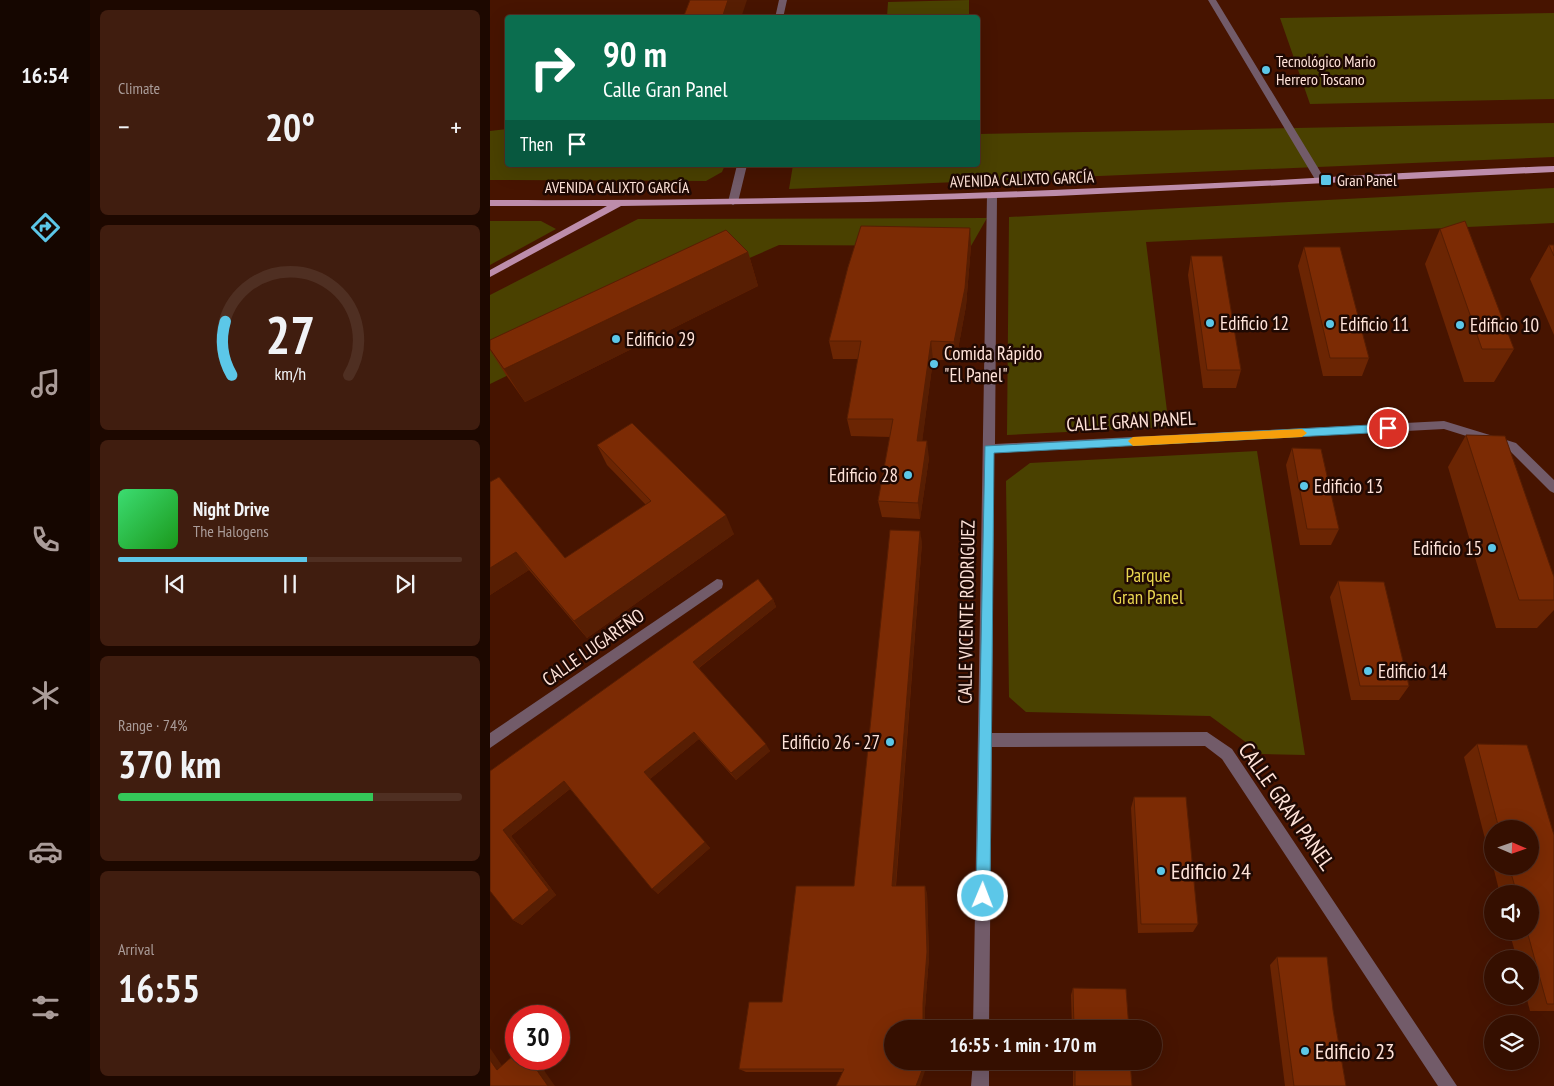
<!DOCTYPE html>
<meta charset="utf-8">
<style>
:root{--surface:#350f00;--page:#401d0f;--text:#f1f3f6;--muted:#aa9c99;--line:#4f2f22;--accent:#5cc7e8}
body{margin:0;font-family:"PT Sans Narrow",sans-serif;background:var(--page);color:var(--text);height:100vh;display:flex;flex-direction:column;font-size:19px;white-space:nowrap}
*{box-sizing:border-box;margin:0}
p{font-size:16px;color:var(--muted)}
.icon{flex:none;width:28px;height:28px;fill:none;stroke:currentColor;stroke-width:2;stroke-linecap:round;stroke-linejoin:round}
.map{position:relative;flex:1;overflow:hidden}
.panel{display:flex;flex-direction:column;gap:10px;padding:10px;background:#1d0800;width:400px}
.panel>*{flex:none}
.guide{position:absolute;left:15px;top:15px;width:475px;height:152px;border-radius:5px;box-shadow:0 5px 20px #0002,0 0 0 1px var(--line);background:#0b6e4f;color:#fff;overflow:hidden}
.needle{width:32px;rotate:92deg}
.fabs{position:absolute;left:994px;top:820px;display:grid;gap:10px}
.fabs a{display:grid;place-items:center;width:55px;height:55px;border-radius:50%;background:var(--surface);box-shadow:0 5px 20px #0002,0 0 0 1px var(--line);font-size:25px}
.speed{position:absolute;left:15px;top:1005px;display:flex;gap:10px;font-size:25px;font-weight:700;text-align:center}
.speed>*{display:grid;place-content:center;width:65px;height:65px;border-radius:50%;background:var(--surface);box-shadow:0 5px 20px #0002,0 0 0 1px var(--line);line-height:1}
.speed .limit{border:8px solid #d22;background:#fff;color:#111}
.pin{position:absolute;display:grid;place-items:center;width:42px;height:42px;color:#fff;margin:-21px;border:2px solid #fff;border-radius:50%;box-shadow:0 1px 5px #0007}
.me{position:absolute;width:55px;margin:-28px;rotate:1deg;stroke-linejoin:round;filter:drop-shadow(0 0 4px #0008)}
.turn{display:flex;align-items:center;gap:18px;height:105px;padding:0 15px;font-size:22px}
.turn .icon{width:65px;height:65px;stroke-width:2.5}
.turn b{display:block;font-size:35px;line-height:42px}
.then{display:flex;align-items:center;height:48px;padding:0 15px;background:#0003;gap:10px;font-size:19px}
.big{font-size:38px;font-weight:800;line-height:1.1}
.panel .card{flex:1;display:flex;flex-direction:column;justify-content:center;gap:8px;min-width:0;padding:0 18px;border-radius:8px;background:var(--page)}
.panel .dial{align-items:center;gap:0}
.dial svg{height:130px;overflow:visible;fill:none;stroke:var(--line);stroke-width:7;stroke-linecap:round;text-anchor:middle}
.dial text{fill:var(--text);stroke:none}
.song{display:flex;align-items:center;gap:15px}
.cover{width:60px;height:60px;border-radius:8px;background:linear-gradient(135deg,hsl(140 70% 55%),hsl(120 70% 35%))}
.played{height:5px;border-radius:2px;background:linear-gradient(90deg,var(--accent) 55%,var(--line) 55%)}
.keys{display:flex;justify-content:space-around;direction:ltr}
.heat{display:flex;justify-content:space-between;align-items:center;font-size:28px;direction:ltr}
.charge{height:8px;border-radius:4px;background:linear-gradient(90deg,#34c759 74%,var(--line) 0)}
.trip{position:absolute;left:394px;top:1020px;width:278px;height:50px;border-radius:25px;background:var(--surface);box-shadow:0 5px 20px #0002,0 0 0 1px var(--line);font-weight:800;line-height:50px;text-align:center}
main{display:flex;flex:1;min-height:0}
.menu{display:flex;flex-direction:column;width:90px;justify-content:space-around;align-items:center;background:#150600;color:var(--muted)}
.menu .icon{width:35px;height:35px}
.menu .on{color:var(--accent)}
.menu b{font-size:22px;color:var(--text)}
.map>svg:first-child{display:block}
.green{fill:#4a4100}
.lines{fill:none;stroke-linecap:round;stroke-linejoin:round}
.minor{fill:#725b69;fill-rule:evenodd}
.major{fill:#bd8dab;fill-rule:evenodd}
.wall{fill:#6b2503}
.shaded-wall{fill:#571e03}
.building{fill:#7c2b04;stroke:#571e03}
.route{fill:#5cc7e8;stroke:#3c8197}
.slow{fill:#f59e0b}
.poi-dot{fill:#5cc7e8;stroke:#1f0903;stroke-width:2}
.labels{text-anchor:middle;dominant-baseline:central;stroke-width:5;stroke-linejoin:round;paint-order:stroke}
.far-poi-label{font-size:16px;fill:#ffe3d9;stroke:#1f0903;text-anchor:start}
.far-street-label{font-size:16px;fill:#ffe3d9;stroke:#1f0903}
.poi-label{font-size:19px;fill:#ffe3d9;stroke:#1f0903;text-anchor:start}
.street-label{font-size:19px;fill:#ffe3d9;stroke:#1f0903}
.park-label{font-size:19px;fill:#e9d650;stroke:#1f0903}
.near-street-label{font-size:22px;fill:#ffe3d9;stroke:#1f0903}
.near-poi-label{font-size:22px;fill:#ffe3d9;stroke:#1f0903;text-anchor:start}
</style>
<main>
<nav class="menu">
<b>16:54</b>
<svg class="icon on" aria-label="directions" viewBox="0 0 24 24"><path d="M12 3l9 9-9 9-9-9zM9 14v-3h6M13 9l2 2-2 2"/></svg>
<svg class="icon" aria-label="music" viewBox="0 0 24 24"><path d="M9 18V5l10-2v13"/><circle cx="6" cy="18" r="3"/><circle cx="16" cy="16" r="3"/></svg>
<svg class="icon" aria-label="phone" viewBox="0 0 24 24"><path d="M5 4h4l2 5-3 2q2 4 5 5l2-3 5 2v4C11 20 4 13 5 4z"/></svg>
<svg class="icon" aria-label="climate" viewBox="0 0 24 24"><path d="M12 3v18M4 7l16 10M4 17L20 7"/></svg>
<svg class="icon" aria-label="car" viewBox="0 0 24 24"><path d="M5 17H2v-5l4-1 3-4h7l3 4 3 1v5h-3M9 17h6M6 11h13"/><circle cx="7" cy="17" r="2"/><circle cx="17" cy="17" r="2"/></svg>
<svg class="icon" aria-label="filters" viewBox="0 0 24 24"><path d="M4 7h16M4 17h16"/><circle cx="9" cy="7" r="2"/><circle cx="15" cy="17" r="2"/></svg>
</nav>
<section class="panel">
<div class="card"><p>Climate</p>
<div class="heat"><a>−</a><b class="big">20°</b><a>+</a></div>
</div>
<div class="card dial"><svg viewBox="0 0 100 80">
<path d="M14 69A42 42 0 1 1 86 69"/>
<path d="M14 69A42 42 0 0 1 10 36" stroke="#5cc7e8"/>
<text x="50" y="56" font-size="32" font-weight="700">27</text>
<text x="50" y="72" font-size="11">km/h</text>
</svg></div>
<div class="card">
<div class="song"><i class="cover"></i><div><b>Night Drive</b><p>The Halogens</p></div></div>
<div class="played"></div>
<div class="keys"><svg class="icon" aria-label="previous" viewBox="0 0 24 24"><path d="M18 5L8 12l10 7zM5 5v14"/></svg><svg class="icon" aria-label="pause" viewBox="0 0 24 24"><path d="M8 5v14M16 5v14"/></svg><svg class="icon" aria-label="next" viewBox="0 0 24 24"><path d="M6 5l10 7-10 7zM19 5v14"/></svg></div>
</div>
<div class="card"><p>Range · 74%</p><b class="big">370 km</b><div class="charge"></div></div>
<div class="card"><p>Arrival</p><b class="big">16:55</b></div>
</section>
<div class="map">
<svg width="1064" height="1086" viewBox="0 0 1064 1086">
<rect width="100%" height="100%" fill="#471400"/>
<path class="green" d="M 479,0 L 479,17 L 397,17 L 398,2 Z
M 1064,13 L 1064,99 L 820,104 L 790,18 Z
M 1064,123 L 1064,157 L 299,189 L 303,165 L 488,165 L 488,134 Z
M 17,129 L 18,165 L 235,165 L 232,172 L 216,181 L 0,180 L 0,131 Z
M 1064,188 L 1064,223 L 656,242 L 679,427 L 517,435 L 519,217 Z
M 497,218 L 481,246 L 289,245 L 246,264 L 0,384 L 0,295 L 148,219 Z
M 0,221 L 51,221 L 66,229 L 0,265 Z
M 767,451 L 815,755 L 772,754 L 720,716 L 536,712 L 519,697 L 516,481 L 540,463 Z"/>
<g class="lines">
<path class="minor" d="M 289,0 L 297,0 L 293,18 L 285,18 Z
M 718,0 L 726,0 L 836,181 L 834,183 L 831,184 L 826,181 Z
M 247,165 L 257,165 L 248,202 L 243,205 L 238,202 Z
M 502,192 L 507,195 L 505,444 L 954,421 L 1026,443 L 1064,480 L 1064,493 L 1060,491 L 1018,449 L 954,429 L 504,453 L 502,733 L 717,732 L 742,749 L 967,1086 L 948,1086 L 732,759 L 715,746 L 502,747 L 499,1029 L 483,1029 L 497,195 Z
M 227,579 L 232,580 L 233,584 L 232,588 L 0,748 L 0,733 Z
M 483,1061 L 499,1061 L 499,1086 L 481,1086 Z"/>
<path class="major" d="M 1064,166 L 1064,172 L 566,196 L 377,202 L 131,206 L 0,277 L 0,270 L 117,206 L 0,206 L 0,200 C 219,201 439,196 658,186 C 793,181 929,171 1064,166 Z"/>
</g>
<path class="wall" d="M 950,229 L 1024,349 L 1004,382 L 974,382 L 935,264 Z
M 1059,245 L 1064,245 L 1064,335 L 1040,279 Z
M 481,246 L 476,306 L 466,360 L 443,360 L 432,441 L 439,458 L 430,519 L 392,517 L 388,501 L 400,437 L 361,436 L 357,419 L 368,359 L 343,359 L 339,341 Z
M 814,247 L 879,358 L 872,376 L 833,376 L 808,266 Z
M 258,252 L 268,286 L 35,402 L 16,375 L 0,350 L 0,340 Z
M 701,256 L 751,370 L 746,388 L 713,388 L 698,275 Z
M 976,435 L 1064,577 L 1064,610 L 1047,628 L 1006,628 L 958,467 Z
M 107,445 L 244,534 L 97,638 L 39,570 L 0,595 L 0,482 L 75,558 L 156,505 L 117,465 Z
M 802,448 L 849,529 L 841,545 L 810,545 L 796,465 Z
M 432,542 L 406,886 L 437,893 L 439,957 L 435,1008 L 435,1029 L 402,1029 L 402,1061 L 436,1061 L 436,1068 L 353,1072 L 256,1072 L 249,1069 L 364,886 Z
M 848,581 L 919,686 L 909,700 L 861,700 L 840,597 Z
M 283,599 L 286,607 L 209,668 L 280,751 L 246,780 L 209,739 L 160,779 L 220,848 L 168,894 L 80,789 L 21,836 L 66,895 L 32,925 L 23,920 L 0,771 Z
M 987,744 L 1064,835 L 1064,1011 L 1040,1011 L 1036,996 L 1040,996 L 1040,959 L 1027,959 L 1019,931 L 1040,931 L 1040,894 L 1010,894 L 1003,866 L 1040,866 L 1040,829 L 1002,829 L 1002,866 L 974,757 Z
M 644,797 L 708,924 L 703,932 L 648,933 L 641,808 Z
M 787,957 L 843,1010 L 856,1086 L 795,1086 L 780,965 Z
M 583,988 L 639,1029 L 582,1029 L 581,995 Z
M 583,1061 L 640,1061 L 642,1086 L 583,1086 Z"/>
<path class="shaded-wall" d="M 238,0 L 257,0 L 251,18 L 232,18 Z
M 480,228 L 481,246 L 476,306 L 466,360 L 464,342 Z
M 258,252 L 268,286 L 35,402 L 14,369 Z
M 441,341 L 443,360 L 430,458 L 427,441 Z
M 437,441 L 439,458 L 430,519 L 428,503 Z
M 236,515 L 244,534 L 97,638 L 84,621 Z
M 430,531 L 432,542 L 405,893 L 402,886 Z
M 26,552 L 39,570 L 0,595 L 0,568 Z
M 283,599 L 286,607 L 207,669 L 203,662 Z
M 204,732 L 209,739 L 160,779 L 154,772 Z
M 276,744 L 280,751 L 246,780 L 241,773 Z
M 74,781 L 81,788 L 21,836 L 66,895 L 32,925 L 23,920 L 13,830 Z
M 215,842 L 220,848 L 168,894 L 162,889 Z
M 435,886 L 437,893 L 439,957 L 435,1008 L 435,1029 L 433,1029 L 433,1003 Z
M 0,1048 L 17,1073 L 7,1070 L 0,1060 Z
M 39,1059 L 46,1059 L 65,1086 L 58,1086 Z
M 434,1061 L 436,1061 L 436,1068 L 430,1086 L 426,1086 Z"/>
<path class="building" d="M 200,0 L 238,0 L 232,18 L 193,18 Z
M 975,221 L 1024,349 L 992,349 L 950,229 Z
M 371,226 L 480,228 L 475,288 L 464,342 L 441,341 L 427,441 L 437,441 L 428,503 L 388,501 L 403,419 L 357,419 L 371,341 L 339,341 L 358,267 Z
M 236,230 L 258,252 L 14,369 L 0,349 L 0,340 Z
M 1059,245 L 1064,245 L 1064,256 Z
M 814,247 L 850,247 L 879,358 L 840,358 Z
M 701,256 L 732,256 L 751,370 L 717,370 Z
M 142,423 L 236,515 L 84,621 L 26,552 L 0,568 L 0,482 L 9,477 L 75,558 L 161,501 L 107,445 Z
M 976,435 L 1015,436 L 1064,577 L 1064,600 L 1029,600 Z
M 802,448 L 831,449 L 849,529 L 817,529 Z
M 400,530 L 430,531 L 402,886 L 435,886 L 437,952 L 433,1003 L 433,1029 L 402,1029 L 402,1061 L 434,1061 L 434,1065 L 426,1086 L 346,1086 L 354,1069 L 249,1069 L 259,1002 L 292,1002 L 306,886 L 364,886 Z
M 268,579 L 283,599 L 203,662 L 276,744 L 241,773 L 204,732 L 154,772 L 215,842 L 162,889 L 74,781 L 13,830 L 59,890 L 23,920 L 0,891 L 0,771 Z
M 848,581 L 894,582 L 919,686 L 870,686 Z
M 987,744 L 1037,745 L 1064,835 L 1064,1004 L 1057,1004 L 1037,931 L 1040,931 L 1040,894 L 1027,894 L 1019,866 L 1040,866 L 1040,829 L 1009,829 Z
M 644,797 L 696,797 L 708,924 L 651,924 Z
M 787,957 L 837,957 L 843,1010 L 856,1086 L 804,1086 Z
M 583,988 L 636,989 L 639,1029 L 584,1029 Z
M 26,1053 L 26,1059 L 39,1059 L 58,1086 L 0,1086 L 0,1060 L 7,1070 Z
M 585,1061 L 640,1061 L 642,1086 L 585,1086 Z"/>
<path class="route" d="M 898,424 L 903,428 L 898,432 L 504,453 L 500,896 L 498,901 L 493,903 L 488,901 L 486,896 L 495,446 Z"/>
<path class="slow" d="M 812,429 L 817,433 L 812,437 L 643,446 L 638,441 L 643,437 Z"/>
<g class="poi-dot">
<circle cx="776" cy="70" r="5"/>
<rect x="830" y="174" width="12" height="12" rx="2.5"/>
<circle cx="720" cy="323" r="5"/>
<circle cx="840" cy="324" r="5"/>
<circle cx="970" cy="325" r="5"/>
<circle cx="126" cy="339" r="5"/>
<circle cx="444" cy="364" r="5"/>
<circle cx="418" cy="475" r="5"/>
<circle cx="814" cy="486" r="5"/>
<circle cx="1002" cy="548" r="5"/>
<circle cx="878" cy="671" r="5"/>
<circle cx="400" cy="742" r="5"/>
<circle cx="671" cy="871" r="5"/>
<circle cx="815" cy="1051" r="5"/>
</g>
<g class="labels">
<g class="far-poi-label">
<text x="786" y="61">Tecnológico Mario<tspan x="786" dy="18">Herrero Toscano</tspan></text>
<text x="847" y="180">Gran Panel</text>
</g>
<g class="far-street-label">
<text transform="translate(532 179) rotate(-2)">AVENIDA CALIXTO GARCÍA</text>
<text x="127" y="187">AVENIDA CALIXTO GARCÍA</text>
</g>
<g class="poi-label">
<text x="730" y="323">Edificio 12</text>
<text x="850" y="324">Edificio 11</text>
<text x="980" y="325">Edificio 10</text>
<text x="136" y="339">Edificio 29</text>
<text x="454" y="353">Comida Rápido<tspan x="454" dy="22">"El Panel"</tspan></text>
<text x="408" y="475" text-anchor="end">Edificio 28</text>
<text x="824" y="486">Edificio 13</text>
<text x="992" y="548" text-anchor="end">Edificio 15</text>
<text x="888" y="671">Edificio 14</text>
<text x="390" y="742" text-anchor="end">Edificio 26 - 27</text>
</g>
<g class="street-label">
<text transform="translate(641 421) rotate(-3)">CALLE GRAN PANEL</text>
<text transform="translate(476 612) rotate(-89)">CALLE VICENTE RODRIGUEZ</text>
<text transform="translate(103 647) rotate(-35)">CALLE LUGAREÑO</text>
</g>
<g class="park-label">
<text x="658" y="575">Parque<tspan x="658" dy="22">Gran Panel</tspan></text>
</g>
<g class="near-street-label">
<text transform="translate(797 806) rotate(55)">CALLE GRAN PANEL</text>
</g>
<g class="near-poi-label">
<text x="681" y="871">Edificio 24</text>
<text x="825" y="1051">Edificio 23</text>
</g>
</g>
</svg>
<div class="fabs">
<a><svg class="needle" viewBox="-14 -14 28 28"><path d="M0-13l5 13h-10z" fill="#e53935"/><path d="M0 13l5-13h-10z" fill="#aa9c99"/></svg></a>
<a><svg class="icon" aria-label="sound" viewBox="0 0 24 24"><path d="M4 9h4l5-4v14l-5-4H4zM17 9q2 3 0 6"/></svg></a>
<a><svg class="icon" aria-label="search" viewBox="0 0 24 24"><circle cx="10" cy="10" r="6"/><path d="M15 15l6 6"/></svg></a>
<a><svg class="icon" aria-label="layers" viewBox="0 0 24 24"><path d="M12 4l9 5-9 5-9-5zM3 14l9 5 9-5"/></svg></a>
</div>
<div class="speed"><div class="limit">30</div></div>
<div class="pin" style="left:898px;top:428px;background:#d93025"><svg class="icon" aria-label="arrive" viewBox="0 0 24 24"><path d="M6 21V4h12l-3 4 3 4H6"/></svg></div>
<svg class="me" style="left:493px;top:896px" viewBox="-20 -20 40 40"><circle r="17" fill="#5cc7e8" stroke="#fff" stroke-width="3"/><path d="M0-11L8 9 0 5-8 9z" fill="#fff"/></svg>
<div class="trip">16:55 · 1 min · 170 m</div>
<div class="guide">
<div class="turn"><svg class="icon" aria-label="right" viewBox="0 0 24 24"><path d="M7 20v-9h11M14 6l5 5-5 5"/></svg><div><b>90 m</b>Calle Gran Panel</div></div>
<div class="then">Then<svg class="icon" aria-label="arrive" viewBox="0 0 24 24"><path d="M6 21V4h12l-3 4 3 4H6"/></svg></div>
</div>
</div>
</main>
